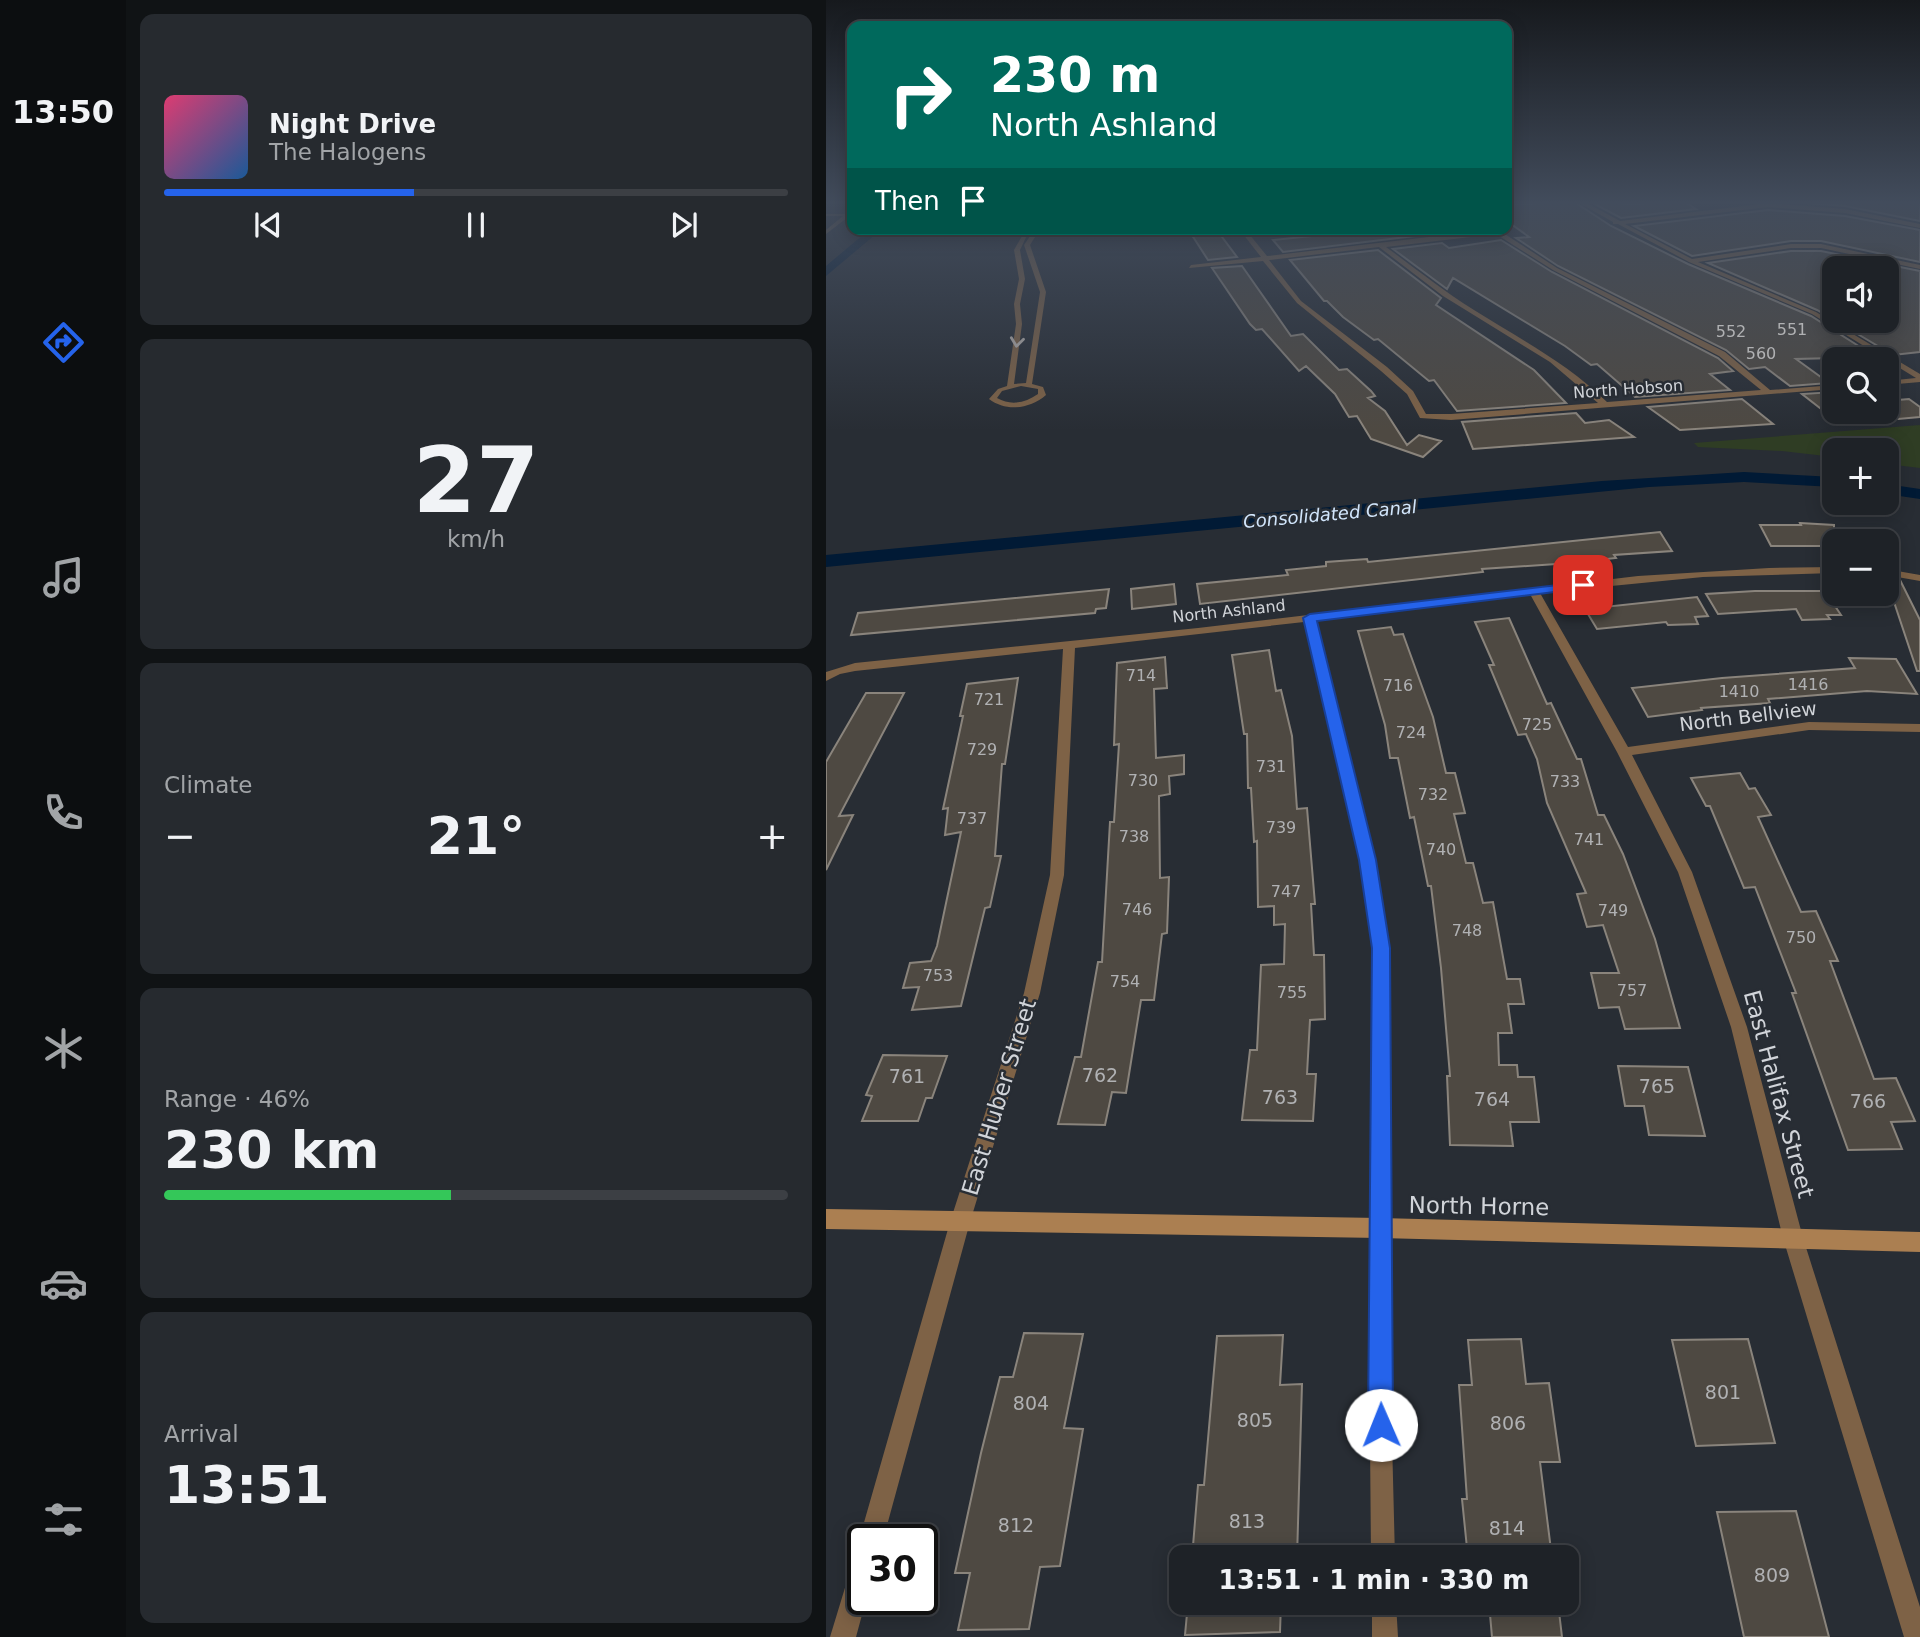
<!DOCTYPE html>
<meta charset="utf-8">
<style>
:root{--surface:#1e2227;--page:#262a2f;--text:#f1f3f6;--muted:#a1a4a7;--line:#3c3f44;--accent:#2563eb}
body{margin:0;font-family:"DejaVu Sans",sans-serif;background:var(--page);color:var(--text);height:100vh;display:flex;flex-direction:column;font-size:26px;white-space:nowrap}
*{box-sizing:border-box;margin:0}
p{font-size:23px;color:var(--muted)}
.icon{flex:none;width:38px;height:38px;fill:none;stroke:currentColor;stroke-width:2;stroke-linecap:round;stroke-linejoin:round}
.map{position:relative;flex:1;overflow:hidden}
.panel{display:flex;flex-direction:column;gap:14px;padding:14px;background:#101315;width:700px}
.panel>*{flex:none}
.hud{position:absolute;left:21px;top:21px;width:665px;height:214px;border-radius:14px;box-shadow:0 4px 18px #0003,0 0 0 2px var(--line);background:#00695c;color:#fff;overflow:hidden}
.buttons{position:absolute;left:996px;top:256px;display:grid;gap:14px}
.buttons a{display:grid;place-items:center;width:77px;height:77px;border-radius:14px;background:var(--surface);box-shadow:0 4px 18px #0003,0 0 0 2px var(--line);font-size:35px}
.speed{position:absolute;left:21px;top:1524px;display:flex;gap:14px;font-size:35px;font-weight:700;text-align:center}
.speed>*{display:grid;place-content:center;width:91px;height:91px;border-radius:50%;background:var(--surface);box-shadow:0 4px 18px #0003,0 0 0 2px var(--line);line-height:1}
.speed .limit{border:4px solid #111;border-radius:10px;background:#fff;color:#111}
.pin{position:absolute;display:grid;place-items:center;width:60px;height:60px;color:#fff;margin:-30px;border-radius:14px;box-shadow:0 4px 10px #0006}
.me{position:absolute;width:77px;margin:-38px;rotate:359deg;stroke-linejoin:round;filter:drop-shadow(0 0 5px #0008)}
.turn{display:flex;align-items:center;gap:24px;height:147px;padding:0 28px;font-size:32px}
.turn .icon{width:91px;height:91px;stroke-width:2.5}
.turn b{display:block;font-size:49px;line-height:60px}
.then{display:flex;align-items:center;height:66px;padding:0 28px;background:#0003;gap:14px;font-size:26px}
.big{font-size:52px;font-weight:700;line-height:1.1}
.panel .tile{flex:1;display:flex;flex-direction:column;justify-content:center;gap:10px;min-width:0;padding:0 24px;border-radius:14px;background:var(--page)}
.panel .dial{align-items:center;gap:0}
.dial b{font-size:91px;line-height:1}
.song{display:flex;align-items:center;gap:21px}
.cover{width:84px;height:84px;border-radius:10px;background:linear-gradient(135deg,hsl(340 70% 55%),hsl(210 70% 35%))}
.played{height:7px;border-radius:4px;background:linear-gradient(90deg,var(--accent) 40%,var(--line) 40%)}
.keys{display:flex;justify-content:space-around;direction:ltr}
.heat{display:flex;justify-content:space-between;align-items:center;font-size:38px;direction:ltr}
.charge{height:10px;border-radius:5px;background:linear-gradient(90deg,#34c759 46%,var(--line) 0)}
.trip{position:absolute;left:343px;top:1545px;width:410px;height:70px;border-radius:14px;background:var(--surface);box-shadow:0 4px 18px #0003,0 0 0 2px var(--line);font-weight:700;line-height:70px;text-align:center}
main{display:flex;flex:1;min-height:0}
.tabs{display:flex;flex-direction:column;width:126px;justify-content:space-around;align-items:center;background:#0c0e10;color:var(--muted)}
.tabs .icon{width:49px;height:49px}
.tabs .selected{color:var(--accent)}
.tabs b{font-size:32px;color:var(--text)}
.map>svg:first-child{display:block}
.green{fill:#2f3d24}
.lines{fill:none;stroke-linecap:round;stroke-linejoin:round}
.canal{fill:#011a35;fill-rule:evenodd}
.building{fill:#4e4942;stroke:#8a847c;stroke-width:2}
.lane{fill:#7e6246;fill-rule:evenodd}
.street{fill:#7e6246;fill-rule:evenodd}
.secondary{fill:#ab7f51;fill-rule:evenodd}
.oneway{stroke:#b8b2ad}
.route{fill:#2563eb;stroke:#184099;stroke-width:2}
.labels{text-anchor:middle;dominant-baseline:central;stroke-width:5;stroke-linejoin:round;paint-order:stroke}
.number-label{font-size:16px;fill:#b0b1b3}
.far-street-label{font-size:16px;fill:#d1d4d9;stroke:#282d34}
.far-water-label{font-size:18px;font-style:italic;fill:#d2e6fc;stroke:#282d34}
.street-label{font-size:19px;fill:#d1d4d9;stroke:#282d34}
.near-number-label{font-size:19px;fill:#b0b1b3}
.near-street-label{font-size:23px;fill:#d1d4d9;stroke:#282d34}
</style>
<main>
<nav class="tabs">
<b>13:50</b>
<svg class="icon selected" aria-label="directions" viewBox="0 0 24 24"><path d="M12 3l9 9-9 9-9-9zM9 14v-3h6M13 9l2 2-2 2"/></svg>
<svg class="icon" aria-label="music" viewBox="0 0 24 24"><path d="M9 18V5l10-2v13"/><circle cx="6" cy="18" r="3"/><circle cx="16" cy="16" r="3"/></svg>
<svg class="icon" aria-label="phone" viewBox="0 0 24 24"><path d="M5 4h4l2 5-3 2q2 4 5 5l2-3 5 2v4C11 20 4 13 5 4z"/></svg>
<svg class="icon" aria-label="climate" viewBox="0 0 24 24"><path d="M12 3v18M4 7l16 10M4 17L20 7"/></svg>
<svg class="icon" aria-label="car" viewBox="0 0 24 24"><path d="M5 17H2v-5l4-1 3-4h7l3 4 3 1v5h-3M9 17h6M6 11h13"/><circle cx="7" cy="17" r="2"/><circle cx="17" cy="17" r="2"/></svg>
<svg class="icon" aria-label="filters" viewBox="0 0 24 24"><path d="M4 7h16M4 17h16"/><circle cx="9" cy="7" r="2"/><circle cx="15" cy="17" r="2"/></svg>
</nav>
<section class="panel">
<div class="tile">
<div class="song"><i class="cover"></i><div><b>Night Drive</b><p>The Halogens</p></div></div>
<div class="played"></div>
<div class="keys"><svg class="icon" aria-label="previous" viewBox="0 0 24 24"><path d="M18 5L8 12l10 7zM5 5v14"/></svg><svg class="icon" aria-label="pause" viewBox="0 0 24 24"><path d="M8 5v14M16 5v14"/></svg><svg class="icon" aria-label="next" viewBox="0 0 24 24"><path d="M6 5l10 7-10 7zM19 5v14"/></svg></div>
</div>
<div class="tile dial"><b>27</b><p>km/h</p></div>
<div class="tile"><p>Climate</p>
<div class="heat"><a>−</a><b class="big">21°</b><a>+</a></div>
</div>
<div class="tile"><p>Range · 46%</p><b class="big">230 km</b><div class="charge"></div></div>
<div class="tile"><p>Arrival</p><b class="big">13:51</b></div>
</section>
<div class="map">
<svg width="1094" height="1637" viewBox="0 0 1094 1637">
<rect width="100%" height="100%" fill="#282d34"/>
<path class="green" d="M 1094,425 L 1094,468 L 1061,464 L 1060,450 L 1008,450 L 1008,457 L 956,451 L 872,447 L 868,443 Z"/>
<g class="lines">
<path class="canal" d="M 44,229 L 56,229 L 0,276 L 0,266 Z
M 918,472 L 1008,477 L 1008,487 L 918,482 L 823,487 L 0,567 L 0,555 L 776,481 Z
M 1060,484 L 1094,489 L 1094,499 L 1060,494 Z"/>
</g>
<path class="building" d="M 747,201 L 785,226 L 862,264 L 985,316 L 1050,357 L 970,359 L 1003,383 L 964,386 L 939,367 L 923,369 L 900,350 L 732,266 L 690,238 L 703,237 L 681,221 L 681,205 Z
M 763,201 L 806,204 L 857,201 L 870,209 L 795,218 Z
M 955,201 L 1094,201 L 1094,221 L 1019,206 Z
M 942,210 L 1019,216 L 1094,230 L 1094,262 L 995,241 L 965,241 L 866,256 L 808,226 Z
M 362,229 L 390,229 L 411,257 L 382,260 Z
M 555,229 L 598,229 L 605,234 L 457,252 L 447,240 Z
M 675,240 L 726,272 L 892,358 L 907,371 L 884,374 L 904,390 L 809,397 L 771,364 L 765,365 L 739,346 L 627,278 L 621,289 L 567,249 L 616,243 L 623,248 Z
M 552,250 L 615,298 L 610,305 L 708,370 L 740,403 L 631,411 L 608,380 L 603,381 L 552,339 L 548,340 L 517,317 L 501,301 L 498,301 L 464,260 Z
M 965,251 L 995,251 L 1094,271 L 1094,352 L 1067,355 L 1025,330 L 1060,324 L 1060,268 L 1008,268 L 1008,320 L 991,310 L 882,263 Z
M 416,266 L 465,336 L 477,334 L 513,370 L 521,369 L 545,391 L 549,396 L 542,398 L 559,411 L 581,445 L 593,435 L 615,441 L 597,457 L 545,439 L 531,416 L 523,417 L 509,394 L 480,366 L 473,371 L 436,329 L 430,330 L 424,324 L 386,268 Z
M 1008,392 L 1008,419 L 976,394 Z
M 916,399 L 947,424 L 854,430 L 822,407 Z
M 1083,399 L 1094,407 L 1094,417 L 1072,419 L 1060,409 L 1060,401 Z
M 750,413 L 759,423 L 783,420 L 808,437 L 647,449 L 636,422 Z
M 974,523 L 1008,525 L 1008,546 L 945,546 L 934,525 L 975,525 Z
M 834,532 L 846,551 L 788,555 L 790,558 L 745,563 L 656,569 L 657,572 L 374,604 L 371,584 L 462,575 L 460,570 L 500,566 L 500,562 L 541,559 L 542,562 Z
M 1060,578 L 1074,580 L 1094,620 L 1094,671 L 1091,671 Z
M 348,584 L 350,604 L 306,609 L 305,589 Z
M 283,589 L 280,608 L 270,609 L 269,613 L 25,635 L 32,613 Z
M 929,591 L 999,591 L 1015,615 L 1001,615 L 1004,619 L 976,620 L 970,609 L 892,614 L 880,594 Z
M 871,597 L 882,616 L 869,617 L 872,624 L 842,625 L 840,622 L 771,629 L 759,609 Z
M 683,618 L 721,704 L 725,703 L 751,759 L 755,759 L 772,815 L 778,815 L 797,854 L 829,939 L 854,1028 L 799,1029 L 793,1007 L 773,1008 L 765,973 L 793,973 L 777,925 L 761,927 L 751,894 L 760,893 L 721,803 L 711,759 L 700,734 L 692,735 L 663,665 L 668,665 L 649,622 Z
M 565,627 L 568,635 L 577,634 L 607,717 L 620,773 L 629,773 L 639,813 L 628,814 L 640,863 L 647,863 L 657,903 L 667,902 L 681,979 L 694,979 L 698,1004 L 682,1004 L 686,1033 L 672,1033 L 673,1065 L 691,1065 L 692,1077 L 708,1077 L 713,1122 L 684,1122 L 687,1146 L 624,1145 L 621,1076 L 624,1076 L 615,968 L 605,886 L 602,886 L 588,817 L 584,818 L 572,758 L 564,758 L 559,725 L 532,631 Z
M 443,650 L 450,691 L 455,690 L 466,736 L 471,809 L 481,808 L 489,904 L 485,904 L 488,955 L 498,955 L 499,1019 L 484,1020 L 481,1074 L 490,1074 L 487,1121 L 416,1120 L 424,1050 L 431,1050 L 435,965 L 458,964 L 459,924 L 448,925 L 448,906 L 432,907 L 431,841 L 428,842 L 425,788 L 422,788 L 421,734 L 418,734 L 406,655 Z
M 339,657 L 341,688 L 328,689 L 330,758 L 358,755 L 358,774 L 343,776 L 344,794 L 333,796 L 334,878 L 343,877 L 341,933 L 336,934 L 328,1000 L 315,1000 L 300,1093 L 286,1092 L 279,1125 L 232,1124 L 249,1057 L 255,1057 L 272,962 L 276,962 L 284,822 L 288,822 L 293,744 L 288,745 L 291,663 Z
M 1023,658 L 1070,659 L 1091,694 L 1041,691 L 942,699 L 944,703 L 875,708 L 876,710 L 822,717 L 806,688 L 896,678 L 1029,668 Z
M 192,678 L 179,764 L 176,764 L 169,856 L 175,856 L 164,907 L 159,908 L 135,1006 L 86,1010 L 93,987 L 77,988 L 84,963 L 105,961 L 111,946 L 135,832 L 119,835 L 122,808 L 117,809 L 137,716 L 134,716 L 141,684 Z
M 40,693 L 78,693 L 13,816 L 27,815 L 0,870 L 0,762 Z
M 914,773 L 923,789 L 929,788 L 945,815 L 932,817 L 975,912 L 990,911 L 1012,961 L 1004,961 L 1048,1079 L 1070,1078 L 1089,1121 L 1065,1122 L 1076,1149 L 1022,1150 L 966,993 L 970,993 L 929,887 L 918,888 L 884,806 L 880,806 L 865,778 Z
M 57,1055 L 121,1056 L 106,1098 L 100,1098 L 92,1121 L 36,1121 L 46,1096 L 40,1095 Z
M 792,1066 L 862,1067 L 879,1136 L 823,1135 L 818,1106 L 799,1106 Z
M 198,1333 L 257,1334 L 238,1428 L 257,1429 L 234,1566 L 214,1567 L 203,1629 L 132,1630 L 144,1573 L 129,1573 L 155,1453 L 174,1377 L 187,1377 Z
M 457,1335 L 454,1385 L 476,1384 L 471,1558 L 366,1558 L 372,1485 L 378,1485 L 391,1336 Z
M 695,1339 L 700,1384 L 723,1383 L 734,1462 L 714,1462 L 726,1558 L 642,1558 L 636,1499 L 641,1499 L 633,1385 L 646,1385 L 642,1340 Z
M 922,1339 L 949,1443 L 870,1446 L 846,1340 Z
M 970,1511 L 1003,1637 L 918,1637 L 891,1512 Z
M 362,1603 L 455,1603 L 454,1632 L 359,1635 Z
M 663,1603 L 732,1603 L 736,1637 L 666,1637 Z"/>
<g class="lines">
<path class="lane" d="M 26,211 L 26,214 L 0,234 L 0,230 L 17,216 L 0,216 L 0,214 L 21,214 Z
M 209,229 L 214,229 L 204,245 L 220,292 L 206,384 L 217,387 L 220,395 C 204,409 180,412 163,399 L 172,389 L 181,386 L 190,324 L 188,304 L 193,279 L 188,250 L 199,231 L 203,231 L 194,250 L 199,279 L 194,304 L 196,324 L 188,384 L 200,383 L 214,292 L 198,245 ZM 195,386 L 212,389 L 212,394 C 199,403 185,406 171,398 L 176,391 Z"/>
<path class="street" d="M 750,201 L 757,201 L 794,221 L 942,203 L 1019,209 L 1094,224 L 1094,228 L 1019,213 L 942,207 L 799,224 L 866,259 L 965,244 L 995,244 L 1094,265 L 1094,269 L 995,248 L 965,248 L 872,262 L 990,312 L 1094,374 L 1094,382 L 1060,385 L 1060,381 L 1090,378 L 986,314 L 863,262 L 792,224 L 787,224 L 787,222 Z
M 413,229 L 419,229 L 441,256 L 671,229 L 731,268 L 899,352 L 944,390 L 1008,385 L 1008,389 L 625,420 L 594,418 L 581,394 L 555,371 L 471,303 L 437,261 L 363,268 L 365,265 L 435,257 ZM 670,234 L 727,270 L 893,356 L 935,390 L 781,402 C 741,363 694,339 648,310 C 617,291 589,268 560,247 ZM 553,247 L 617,296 L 724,362 L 772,403 L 625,414 L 600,414 L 587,391 L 561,367 L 475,301 L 443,260 Z
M 1008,567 L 1008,573 L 877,577 L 714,593 L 802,747 L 983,722 L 1094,724 L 1094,732 L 983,730 L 806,755 L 866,872 L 921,1027 L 977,1238 L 1094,1607 L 1094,1637 L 1078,1637 L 957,1238 L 905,1027 L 852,872 L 791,752 L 704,594 L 489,621 L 548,860 L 563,948 L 563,1319 L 569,1558 L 545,1558 L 543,1319 L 547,948 L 534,860 L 478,622 L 249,648 L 238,875 L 214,993 L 144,1222 L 57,1540 L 37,1540 L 37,1548 L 33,1540 L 124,1222 L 198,993 L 224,875 L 237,649 L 29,671 L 14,674 L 0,681 L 0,672 L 29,663 L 372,628 L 812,576 L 943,568 Z
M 1060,569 L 1094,575 L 1094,581 L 1060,575 Z
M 37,1556 L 37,1600 L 40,1600 L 30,1637 L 4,1637 L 25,1568 L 28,1559 Z
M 546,1603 L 570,1603 L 572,1637 L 546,1637 Z"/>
<path class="secondary" d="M 0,1209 L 554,1218 L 1094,1232 L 1094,1252 L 554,1238 L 0,1229 Z"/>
</g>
<defs><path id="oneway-chevron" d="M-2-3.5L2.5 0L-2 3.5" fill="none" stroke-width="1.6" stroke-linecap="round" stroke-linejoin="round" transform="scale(1.75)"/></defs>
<use class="oneway" href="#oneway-chevron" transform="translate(191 342) rotate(97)"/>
<linearGradient id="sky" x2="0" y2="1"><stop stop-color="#16191d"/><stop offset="0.47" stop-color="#424c5c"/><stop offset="1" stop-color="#424c5c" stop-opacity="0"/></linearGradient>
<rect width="1094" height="431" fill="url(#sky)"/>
<path class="route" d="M 757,582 L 763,585 L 761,588 L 491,621 L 550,860 L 564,948 L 567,1425 L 564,1434 L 555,1437 L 546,1434 L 542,1425 L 546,948 L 533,860 L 477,618 L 484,614 Z"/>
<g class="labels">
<g class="number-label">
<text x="966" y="329">551</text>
<text x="905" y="331">552</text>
<text x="935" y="353">560</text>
<text x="315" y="675">714</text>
<text x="982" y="684">1416</text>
<text x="572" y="685">716</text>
<text x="913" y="691">1410</text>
<text x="163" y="699">721</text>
<text x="711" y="724">725</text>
<text x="585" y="732">724</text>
<text x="156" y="749">729</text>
<text x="445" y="766">731</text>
<text x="317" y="780">730</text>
<text x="739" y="781">733</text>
<text x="607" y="794">732</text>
<text x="146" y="818">737</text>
<text x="455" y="827">739</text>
<text x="308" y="836">738</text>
<text x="763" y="839">741</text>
<text x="615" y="849">740</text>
<text x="460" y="891">747</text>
<text x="311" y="909">746</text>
<text x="787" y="910">749</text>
<text x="641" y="930">748</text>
<text x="975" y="937">750</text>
<text x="112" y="975">753</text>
<text x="299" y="981">754</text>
<text x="806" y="990">757</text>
<text x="466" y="992">755</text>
</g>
<g class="far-street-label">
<text transform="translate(802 389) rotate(-4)">North Hobson</text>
<text transform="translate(403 611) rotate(-6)">North Ashland</text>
</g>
<g class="far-water-label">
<text transform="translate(504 514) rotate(-5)">Consolidated Canal</text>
</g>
<g class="street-label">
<text transform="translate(922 716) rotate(-7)">North Bellview</text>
</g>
<g class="near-number-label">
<text x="274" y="1075">762</text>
<text x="81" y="1076">761</text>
<text x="831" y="1086">765</text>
<text x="454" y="1097">763</text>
<text x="666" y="1099">764</text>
<text x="1042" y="1101">766</text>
<text x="897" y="1392">801</text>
<text x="205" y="1403">804</text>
<text x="429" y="1420">805</text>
<text x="682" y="1423">806</text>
<text x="421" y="1521">813</text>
<text x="190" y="1525">812</text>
<text x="681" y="1528">814</text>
<text x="946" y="1575">809</text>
</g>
<g class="near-street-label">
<text transform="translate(953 1094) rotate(75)">East Halifax Street</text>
<text transform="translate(173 1097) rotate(-73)">East Huber Street</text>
<text transform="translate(653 1206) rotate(1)">North Horne</text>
</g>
</g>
</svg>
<div class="buttons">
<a><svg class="icon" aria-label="sound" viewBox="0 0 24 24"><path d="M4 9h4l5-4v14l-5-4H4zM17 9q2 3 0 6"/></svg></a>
<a><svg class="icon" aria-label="search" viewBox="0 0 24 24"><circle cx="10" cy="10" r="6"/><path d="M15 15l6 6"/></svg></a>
<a>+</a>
<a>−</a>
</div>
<div class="speed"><div class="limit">30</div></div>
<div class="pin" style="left:757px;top:585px;background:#d93025"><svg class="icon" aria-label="arrive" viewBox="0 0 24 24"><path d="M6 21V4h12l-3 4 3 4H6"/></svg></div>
<svg class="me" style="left:555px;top:1425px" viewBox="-20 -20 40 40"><circle r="19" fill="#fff"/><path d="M0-13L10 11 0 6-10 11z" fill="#2563eb"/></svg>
<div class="trip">13:51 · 1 min · 330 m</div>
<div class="hud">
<div class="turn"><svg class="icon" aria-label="right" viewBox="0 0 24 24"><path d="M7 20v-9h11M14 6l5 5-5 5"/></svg><div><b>230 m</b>North Ashland</div></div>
<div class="then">Then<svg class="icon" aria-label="arrive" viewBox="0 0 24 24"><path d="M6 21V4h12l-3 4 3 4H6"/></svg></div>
</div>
</div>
</main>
